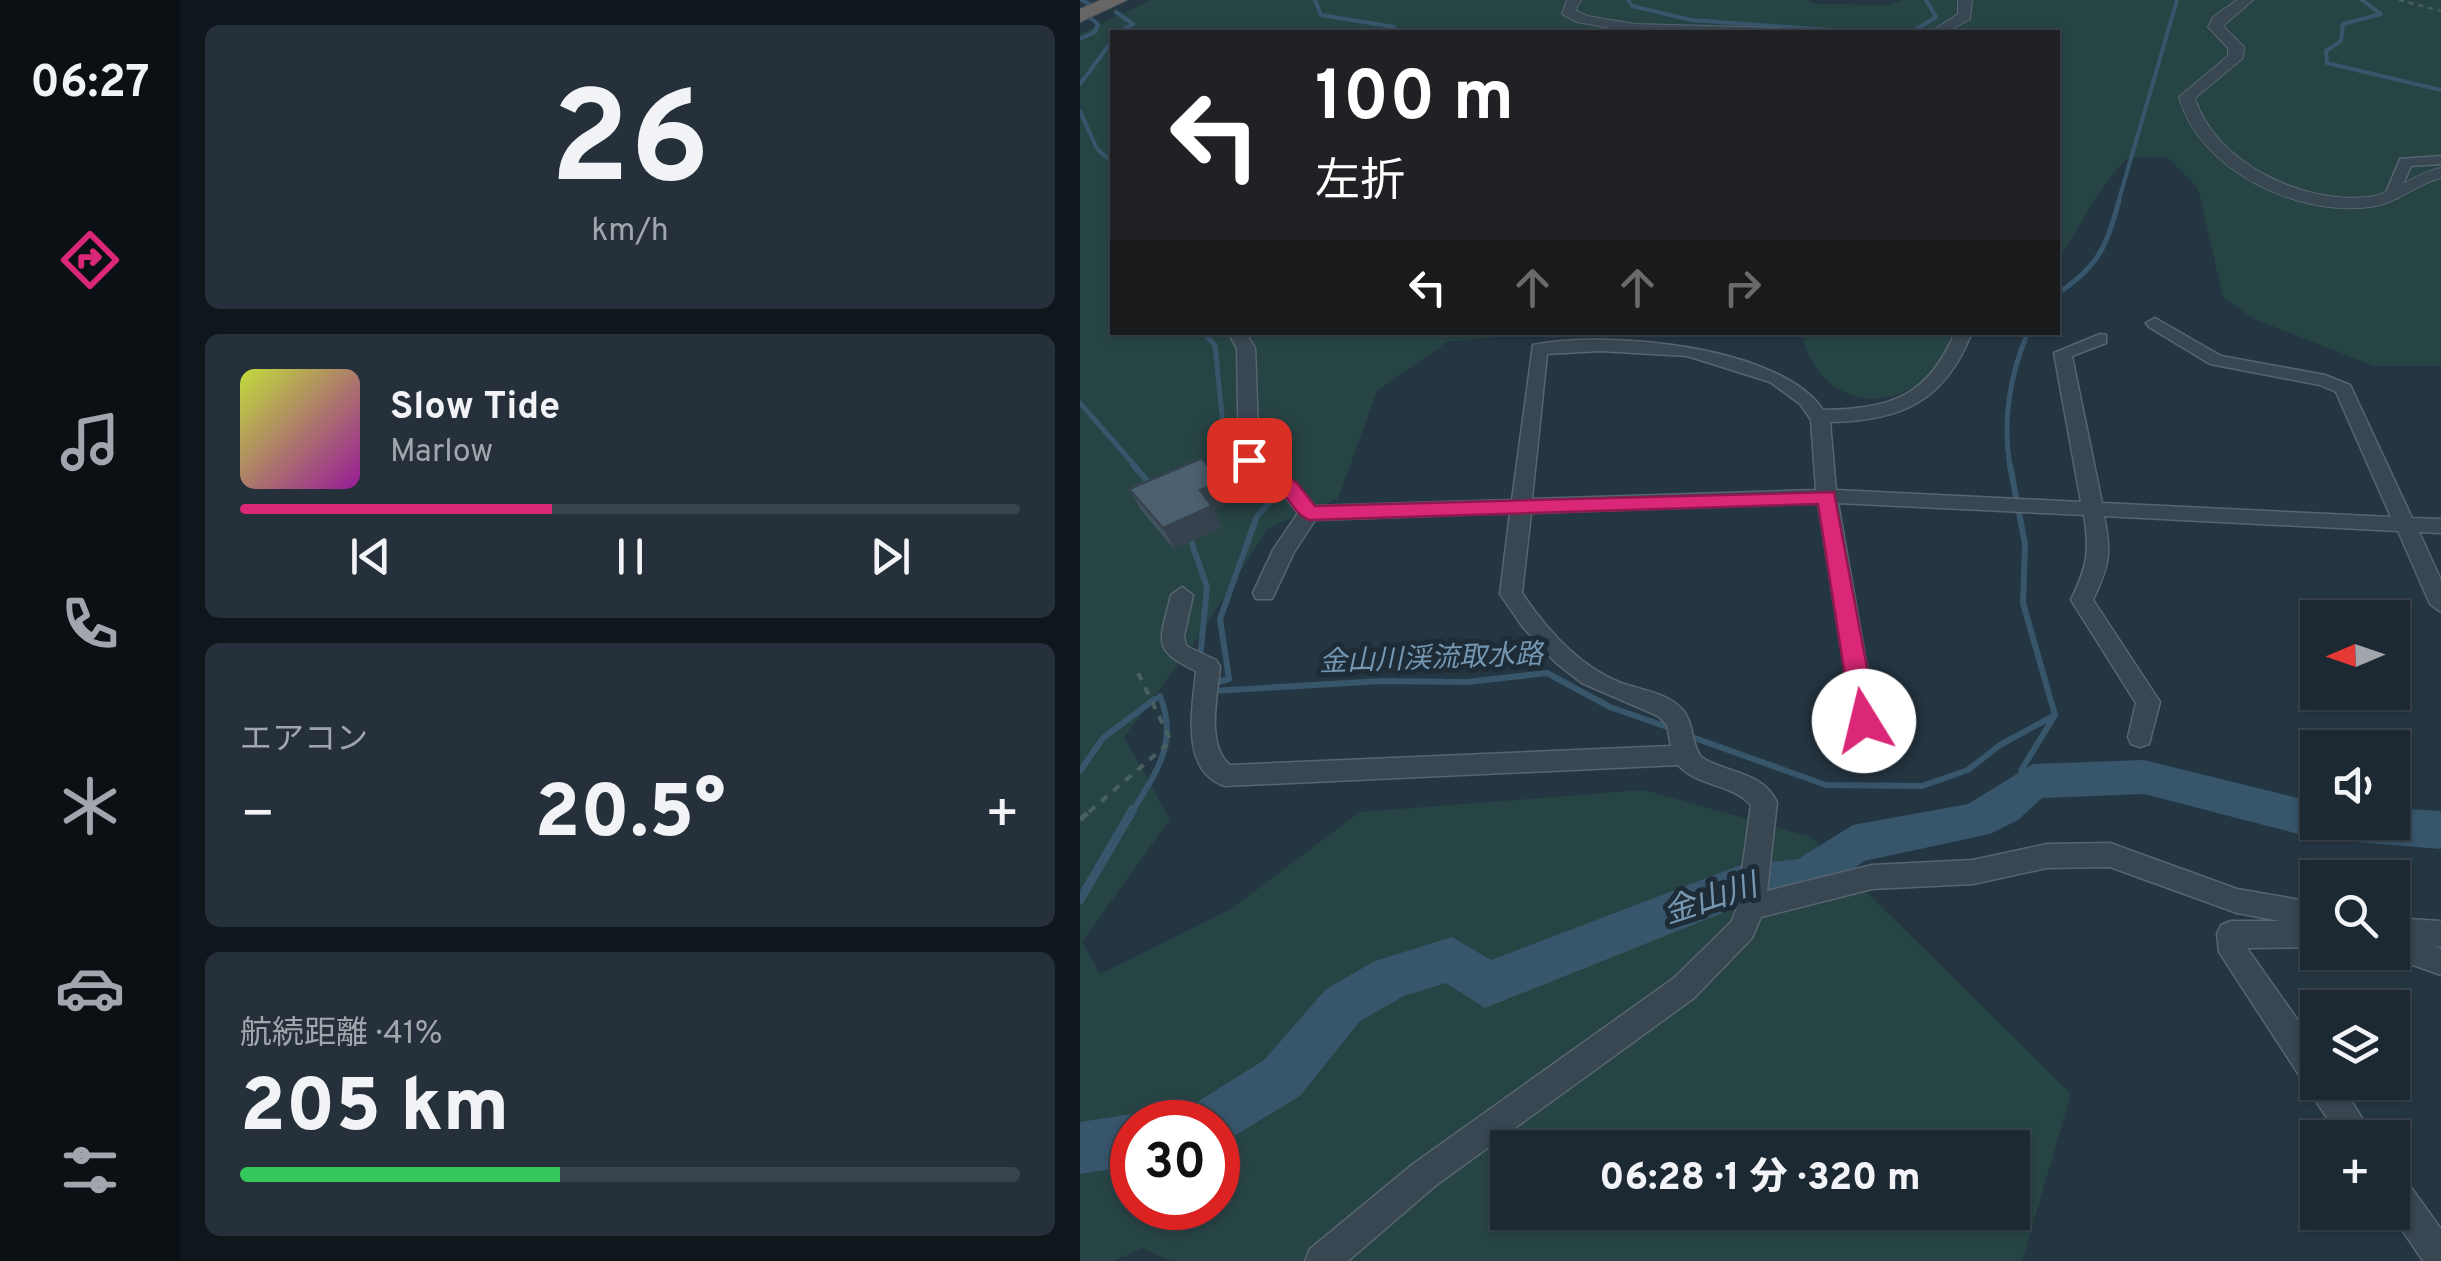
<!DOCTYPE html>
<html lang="ja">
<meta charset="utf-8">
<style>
:root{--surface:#1c2832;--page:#25303a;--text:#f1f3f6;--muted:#a0a6ac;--line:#3a444d;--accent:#db2777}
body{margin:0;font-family:Overpass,"Noto Sans JP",sans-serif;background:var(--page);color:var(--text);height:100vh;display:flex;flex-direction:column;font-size:38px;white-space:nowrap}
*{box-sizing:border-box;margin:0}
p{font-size:32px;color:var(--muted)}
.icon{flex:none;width:55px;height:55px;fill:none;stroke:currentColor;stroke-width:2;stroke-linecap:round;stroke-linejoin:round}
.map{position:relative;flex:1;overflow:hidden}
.sheet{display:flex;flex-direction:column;gap:25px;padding:25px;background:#0f161c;width:900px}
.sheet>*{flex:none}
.banner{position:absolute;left:30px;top:30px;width:950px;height:305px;border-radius:0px;box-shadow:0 2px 8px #0004,0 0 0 2px var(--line);background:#202124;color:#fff;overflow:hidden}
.needle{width:65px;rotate:268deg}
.tools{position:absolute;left:1220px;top:600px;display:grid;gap:20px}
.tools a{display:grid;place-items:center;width:110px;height:110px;border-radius:0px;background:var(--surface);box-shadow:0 2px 8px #0004,0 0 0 2px var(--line);font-size:50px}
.speed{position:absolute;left:30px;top:1100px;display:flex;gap:20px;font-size:50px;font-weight:700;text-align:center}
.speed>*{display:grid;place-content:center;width:130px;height:130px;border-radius:50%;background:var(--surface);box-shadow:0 2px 8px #0004,0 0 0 2px var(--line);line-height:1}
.speed .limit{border:15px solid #d22;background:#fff;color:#111}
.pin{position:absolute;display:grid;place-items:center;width:85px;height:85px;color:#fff;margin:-42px;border-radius:20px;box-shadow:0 5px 15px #0006}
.me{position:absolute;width:110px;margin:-55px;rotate:351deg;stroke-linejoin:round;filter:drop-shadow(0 0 8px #0008)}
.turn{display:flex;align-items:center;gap:35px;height:210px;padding:0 40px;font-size:45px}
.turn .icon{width:130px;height:130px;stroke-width:2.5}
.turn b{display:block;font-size:70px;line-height:85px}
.lanes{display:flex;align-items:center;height:95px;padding:0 40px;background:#0003;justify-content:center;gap:50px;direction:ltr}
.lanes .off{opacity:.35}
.big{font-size:75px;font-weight:800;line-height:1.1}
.sheet .widget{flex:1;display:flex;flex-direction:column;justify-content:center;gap:15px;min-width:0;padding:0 35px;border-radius:15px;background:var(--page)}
.sheet .dial{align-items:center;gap:0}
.dial b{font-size:130px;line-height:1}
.song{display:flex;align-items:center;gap:30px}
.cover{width:120px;height:120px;border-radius:15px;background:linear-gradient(135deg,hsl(70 70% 55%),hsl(300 70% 35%))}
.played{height:10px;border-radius:5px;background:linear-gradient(90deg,var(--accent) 40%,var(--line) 40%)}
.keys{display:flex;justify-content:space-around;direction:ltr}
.heat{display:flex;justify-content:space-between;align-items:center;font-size:55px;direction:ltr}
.charge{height:15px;border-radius:8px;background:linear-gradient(90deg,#34c759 41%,var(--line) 0)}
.trip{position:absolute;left:410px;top:1130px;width:540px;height:100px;border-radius:0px;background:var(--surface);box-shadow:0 2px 8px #0004,0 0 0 2px var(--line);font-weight:800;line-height:100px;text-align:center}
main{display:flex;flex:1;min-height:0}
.tab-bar{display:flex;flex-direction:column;width:180px;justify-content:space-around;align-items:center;background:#0b1014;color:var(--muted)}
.tab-bar .icon{width:70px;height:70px}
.tab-bar .selected{color:var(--accent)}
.tab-bar b{font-size:45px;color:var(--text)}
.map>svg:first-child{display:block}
.green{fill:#274444;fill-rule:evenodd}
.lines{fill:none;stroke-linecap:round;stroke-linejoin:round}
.stream-far3{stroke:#37556b;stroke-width:4}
.stream-far2{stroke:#37556b;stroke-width:5}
.stream-far1{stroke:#37556b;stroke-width:6}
.stream{stroke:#37556b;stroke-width:9}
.river{fill:#37556b;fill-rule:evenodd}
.minor-casing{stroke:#576570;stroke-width:3}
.tertiary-casing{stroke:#576570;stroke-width:2}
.trunk-casing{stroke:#44525d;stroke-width:2}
.path-far2{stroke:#45605f;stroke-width:2.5;stroke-dasharray:5 5;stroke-linecap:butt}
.path-far1{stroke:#45605f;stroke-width:4;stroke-dasharray:8 8;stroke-linecap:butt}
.path{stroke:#45605f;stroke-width:5;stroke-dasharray:10 10;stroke-linecap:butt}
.minor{fill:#394753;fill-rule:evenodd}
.tertiary{fill:#394753;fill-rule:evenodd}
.trunk{fill:#686664;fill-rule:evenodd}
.wall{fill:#42535f}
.shaded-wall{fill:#36434e}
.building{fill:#4d606f;stroke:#36434e;stroke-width:2.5}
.route{fill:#db2777;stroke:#8e194d;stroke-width:2.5}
.labels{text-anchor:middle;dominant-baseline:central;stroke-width:10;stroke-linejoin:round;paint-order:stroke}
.water-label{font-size:28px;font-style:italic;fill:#7597b1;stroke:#1e2c38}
.near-water-label{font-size:32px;font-style:italic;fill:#7597b1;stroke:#1e2c38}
</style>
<main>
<nav class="tab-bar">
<b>06:27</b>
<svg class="icon selected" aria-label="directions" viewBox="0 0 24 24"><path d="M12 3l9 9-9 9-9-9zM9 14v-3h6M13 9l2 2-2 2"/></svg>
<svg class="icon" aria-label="music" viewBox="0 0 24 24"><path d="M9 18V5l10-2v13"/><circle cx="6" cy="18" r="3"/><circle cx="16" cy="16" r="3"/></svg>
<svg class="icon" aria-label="phone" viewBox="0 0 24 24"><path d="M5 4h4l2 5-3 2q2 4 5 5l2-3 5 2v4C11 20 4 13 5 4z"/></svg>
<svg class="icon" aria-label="climate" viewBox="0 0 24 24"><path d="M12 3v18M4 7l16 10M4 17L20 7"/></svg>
<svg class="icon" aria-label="car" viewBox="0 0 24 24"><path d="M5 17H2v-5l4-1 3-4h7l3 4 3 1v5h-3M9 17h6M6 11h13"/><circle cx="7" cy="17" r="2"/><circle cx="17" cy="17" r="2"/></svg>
<svg class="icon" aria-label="filters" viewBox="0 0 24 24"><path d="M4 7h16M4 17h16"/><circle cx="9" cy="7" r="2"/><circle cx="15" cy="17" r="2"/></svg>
</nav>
<section class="sheet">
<div class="widget dial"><b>26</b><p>km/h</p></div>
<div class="widget">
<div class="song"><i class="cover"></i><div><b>Slow Tide</b><p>Marlow</p></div></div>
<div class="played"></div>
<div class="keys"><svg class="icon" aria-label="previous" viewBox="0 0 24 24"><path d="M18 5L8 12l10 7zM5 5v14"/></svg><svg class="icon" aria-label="pause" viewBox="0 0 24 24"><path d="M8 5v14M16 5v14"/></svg><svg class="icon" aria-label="next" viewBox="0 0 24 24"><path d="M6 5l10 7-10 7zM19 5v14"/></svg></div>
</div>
<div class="widget"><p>エアコン</p>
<div class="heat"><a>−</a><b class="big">20.5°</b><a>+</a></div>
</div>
<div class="widget"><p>航続距離 · 41%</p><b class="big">205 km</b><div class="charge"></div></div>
</section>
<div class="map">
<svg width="1361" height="1261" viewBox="0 0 1361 1261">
<rect width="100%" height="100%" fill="#253643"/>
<path class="green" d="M 71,0 L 729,0 L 735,4 L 807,5 L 824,0 L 1361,0 L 1361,366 L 1294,366 L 1174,319 L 1143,297 L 1118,188 L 1087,157 L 1048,158 C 1018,186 1003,224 978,258 L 978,32 L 32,32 L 32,332 L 458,333 L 367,342 L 297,391 L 258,499 L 188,528 L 117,639 L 44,737 L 90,819 L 2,942 L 20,974 L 151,909 L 280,812 L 564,790 L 731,837 L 991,1094 L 942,1261 L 91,1261 L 62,1248 L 33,1261 L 0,1261 L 0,34 ZM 52,1122 L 138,1122 L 138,1208 L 52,1208 ZM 428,1148 L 932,1148 L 932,1212 L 428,1212 Z
M 722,333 L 872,333 C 866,346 860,363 850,373 C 802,422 734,397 722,333 Z"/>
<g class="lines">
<path class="stream-far3" d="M 2,0 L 11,5
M 235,0 L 241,15 L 314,27 L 303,32
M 548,0 L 552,6 L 611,20 L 778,32
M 1282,0 L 1301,14 L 1263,24 L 1261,41 L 1246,51 L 1247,63 L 1361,90
M 0,10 L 18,24 L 15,32 L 0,39
M 36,12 L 53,24 L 40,32
M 832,32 L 856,17 L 846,0
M 0,84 L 32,41
M 0,111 L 17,149 L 32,162
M 1038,203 L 1097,0"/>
<path class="stream-far2" d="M 978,293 C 1019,266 1026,247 1039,201
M 123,332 L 135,345 L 145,445 L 163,467
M 0,403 L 56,467
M 930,467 C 922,422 930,374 948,332"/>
<path class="stream-far1" d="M 53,465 L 71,485
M 930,465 L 945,544 L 943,603 L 975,715 L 942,769 L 936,795
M 111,541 L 127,587 L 120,659
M 130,684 L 149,679 L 140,619 L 177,516 L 190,502 L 161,465
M 133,691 L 302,681 L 387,682 L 467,673 L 530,707 L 593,729
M 609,736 L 746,785 L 842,786 L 888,770 L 920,745 L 975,715
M 0,771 L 23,738 L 75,699
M 52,812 C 76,772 99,743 80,696"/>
<path class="stream" d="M 0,900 L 53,809"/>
<path class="river" d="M 1064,760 L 1238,803 L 1238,822 L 1312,822 L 1312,808 L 1361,811 L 1361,849 L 1238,839 L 1064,794 L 962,798 L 938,820 L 910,834 L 784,861 L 743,892 L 660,906 L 405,1008 L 366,983 L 324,996 L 280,1021 L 220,1096 L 138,1146 L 138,1122 L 106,1122 L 114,1104 L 184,1060 L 246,989 L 295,961 L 372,937 L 411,960 L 658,866 L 718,859 L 773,825 L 888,804 L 953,764 Z
M 52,1114 L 71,1122 L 52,1122 L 52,1166 L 0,1174 L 0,1122 Z"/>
<g class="minor-casing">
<path id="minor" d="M 1361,156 L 1361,164 L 1331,166 L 1317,198 L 1307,198 L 1305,195 L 1320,159 Z
M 1075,318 L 1141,356 L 1245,375 L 1270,385 L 1332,518 L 1361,519 L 1361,533 L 1339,532 L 1361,580 L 1361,612 L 1350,604 L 1318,531 L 1024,516 C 1032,553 1029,566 1013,600 L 1080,702 L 1069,744 L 1060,747 L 1051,744 L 1048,737 L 1056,703 L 991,600 C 1007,566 1010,553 1004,515 L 758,503 L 803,759 L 800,766 L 791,769 L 782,766 L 779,759 L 738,503 L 451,513 L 442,593 C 466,629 500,667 541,683 C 561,690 584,692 600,707 C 615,721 610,742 621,757 C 647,774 681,770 697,802 L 687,891 L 792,865 L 893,860 L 967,844 L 1030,843 L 1157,889 L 1238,903 L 1238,947 L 1167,948 L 1238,1049 L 1238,1082 L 1260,1082 L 1294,1138 L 1260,1138 L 1139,952 L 1137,934 L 1141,925 L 1151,921 L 1200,921 L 1157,913 L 1030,867 L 967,868 L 893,884 L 792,889 L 681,917 L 672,938 L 614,998 L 355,1186 L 268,1261 L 225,1261 L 230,1249 L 333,1164 L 594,978 L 652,921 L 657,907 L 671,805 C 651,783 618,787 598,765 L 145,786 C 99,771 113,707 116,671 C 69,649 81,640 91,595 L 102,587 L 113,595 L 104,636 L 106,646 L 136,660 L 140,666 C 138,695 125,744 150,765 L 591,746 L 587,725 L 578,716 L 502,683 L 476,663 L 442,626 L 420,594 L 430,513 L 235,520 L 214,552 L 192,599 L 176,599 L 173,593 L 193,550 L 218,513 L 202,493 L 173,477 L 159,460 L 157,348 L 148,332 L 165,332 L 175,348 L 179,459 L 187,467 L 216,483 L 234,506 L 432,500 L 453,345 C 524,330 700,345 743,410 C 810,409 848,397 875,332 L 892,332 C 865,401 822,421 750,422 L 756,490 L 1001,502 L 974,353 L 1020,334 L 1026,335 L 1026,343 L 992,356 L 1022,503 L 1311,517 L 1256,392 L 1240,385 L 1130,364 L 1069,327 L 1066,323 ZM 520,351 L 607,356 L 690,382 L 720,404 L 731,420 L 736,490 L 452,499 L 467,354 Z
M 1312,918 L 1361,921 L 1361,947 L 1354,946 L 1361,949 L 1361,975 L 1302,954 L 1312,952 Z
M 1312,1171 L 1323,1176 L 1361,1229 L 1361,1261 L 1343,1261 L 1310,1212 Z"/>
</g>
<g class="tertiary-casing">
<path id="tertiary" d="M 487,0 L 501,0 L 495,10 L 507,16 L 555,24 L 698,28 L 705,32 L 551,32 L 497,22 L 482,14 Z
M 878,0 L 892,0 L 890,19 L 867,32 L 850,32 L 878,14 Z
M 1157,0 L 1173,0 L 1143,26 L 1164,47 L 1163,58 L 1115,98 C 1135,163 1223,204 1288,197 C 1313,194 1335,173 1361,168 L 1361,178 C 1336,184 1317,204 1290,207 C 1217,217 1119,170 1099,97 L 1148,56 L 1148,48 L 1128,27 L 1133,17 Z"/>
</g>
<g class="trunk-casing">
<path id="trunk" d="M 21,0 L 47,0 L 0,22 L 0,9 Z"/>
</g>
<path class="path-far2" d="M 1319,0 L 1361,11"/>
<path class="path-far1" d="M 9,812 L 91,741 L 58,673"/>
<path class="path" d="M 0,820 L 12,809"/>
<use href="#minor" class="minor"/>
<use href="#tertiary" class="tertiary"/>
<use href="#trunk" class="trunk"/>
</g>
<path class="wall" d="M 140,482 L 150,503 L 134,510 L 142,527 L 94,549 L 61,510 L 49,489 Z"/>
<path class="shaded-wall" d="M 140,482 L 150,503 L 134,510 L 142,527 L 94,549 L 83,528 L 120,490 Z"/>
<path class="building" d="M 122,458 L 140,482 L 120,490 L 132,506 L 83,528 L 49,489 Z"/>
<path class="route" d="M 169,453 L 217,483 L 235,506 L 754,492 L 797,721 L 784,731 L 772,721 L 738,504 L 229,520 C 217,515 214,506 205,496 C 192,481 172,478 159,460 Z"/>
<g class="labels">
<g class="water-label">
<text transform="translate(351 660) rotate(-2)">金山川渓流取水路</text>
</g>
<g class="near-water-label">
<text transform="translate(631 901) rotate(-18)">金山川</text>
</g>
</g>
</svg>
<div class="tools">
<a><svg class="needle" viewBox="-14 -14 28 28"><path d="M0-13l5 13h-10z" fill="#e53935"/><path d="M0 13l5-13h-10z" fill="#a0a6ac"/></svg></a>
<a><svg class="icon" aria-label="sound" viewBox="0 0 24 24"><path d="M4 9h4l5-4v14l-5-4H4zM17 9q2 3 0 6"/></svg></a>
<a><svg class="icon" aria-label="search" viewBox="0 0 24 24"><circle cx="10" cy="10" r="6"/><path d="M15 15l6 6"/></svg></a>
<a><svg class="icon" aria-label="layers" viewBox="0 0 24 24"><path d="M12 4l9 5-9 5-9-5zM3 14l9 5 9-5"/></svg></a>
<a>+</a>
</div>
<div class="speed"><div class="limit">30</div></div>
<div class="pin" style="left:169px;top:460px;background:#d93025"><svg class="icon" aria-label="arrive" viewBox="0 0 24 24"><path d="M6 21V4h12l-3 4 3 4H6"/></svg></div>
<svg class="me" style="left:784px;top:721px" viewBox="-20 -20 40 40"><circle r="19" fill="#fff"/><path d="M0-13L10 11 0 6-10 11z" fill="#db2777"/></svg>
<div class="trip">06:28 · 1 分 · 320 m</div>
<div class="banner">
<div class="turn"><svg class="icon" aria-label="left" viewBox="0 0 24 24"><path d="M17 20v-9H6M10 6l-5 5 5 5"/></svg><div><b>100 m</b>左折</div></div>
<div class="lanes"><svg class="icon" aria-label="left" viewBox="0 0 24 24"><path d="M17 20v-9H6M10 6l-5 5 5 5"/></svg><svg class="icon off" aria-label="ahead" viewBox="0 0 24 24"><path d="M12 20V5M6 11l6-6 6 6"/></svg><svg class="icon off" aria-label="ahead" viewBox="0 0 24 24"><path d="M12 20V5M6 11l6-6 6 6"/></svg><svg class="icon off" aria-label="right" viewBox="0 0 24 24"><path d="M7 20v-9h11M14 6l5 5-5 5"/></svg></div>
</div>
</div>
</main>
